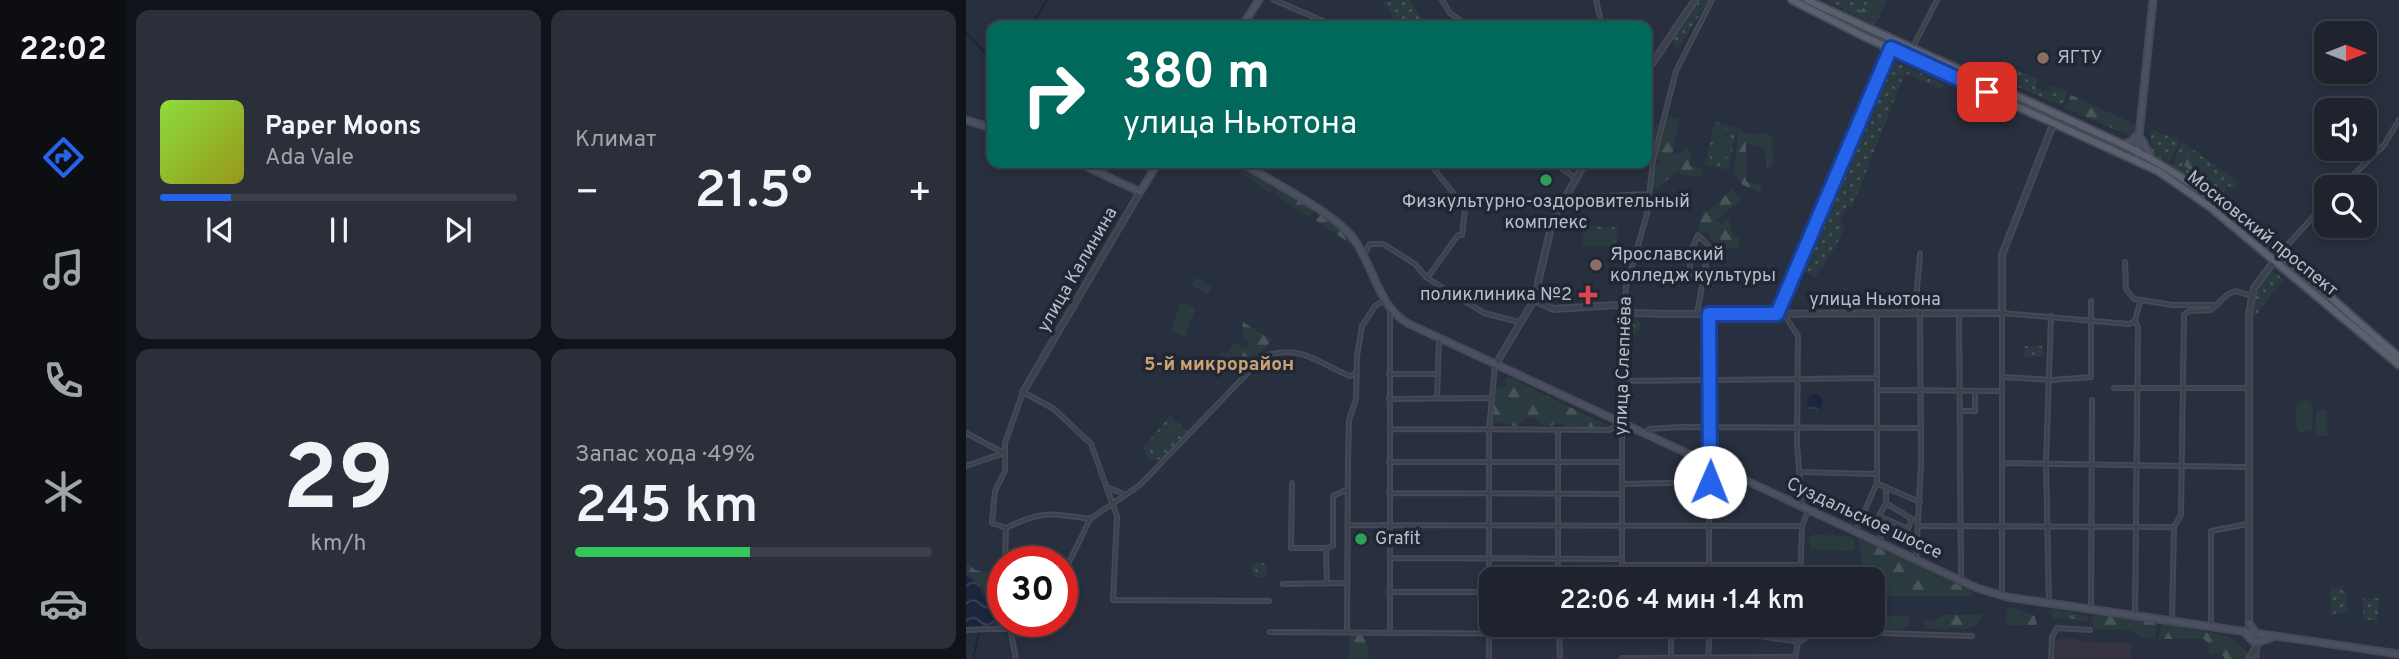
<!DOCTYPE html>
<html lang="ru">
<meta charset="utf-8">
<style>
:root{--surface:#1e232e;--page:#2b2f3a;--text:#f1f3f6;--muted:#a1a4aa;--line:#3c404a;--accent:#2563eb}
body{margin:0;font-family:Overpass,sans-serif;background:var(--page);color:var(--text);height:100vh;display:flex;flex-direction:column;font-size:26px;white-space:nowrap}
*{box-sizing:border-box;margin:0}
p{font-size:23px;color:var(--muted)}
.icon{flex:none;width:38px;height:38px;fill:none;stroke:currentColor;stroke-width:2;stroke-linecap:round;stroke-linejoin:round}
.map{position:relative;flex:1;overflow:hidden}
.panel{display:flex;flex-direction:column;gap:10px;padding:10px;background:#101319;width:840px}
.panel>*{flex:none}
.hud{position:absolute;left:21px;top:21px;width:665px;height:147px;border-radius:14px;box-shadow:0 4px 10px #0003,0 0 0 2px var(--line);background:#00695c;color:#fff;overflow:hidden}
.needle{width:46px;rotate:90deg}
.buttons{position:absolute;left:1348px;top:21px;display:grid;gap:14px}
.buttons a{display:grid;place-items:center;width:63px;height:63px;border-radius:14px;background:var(--surface);box-shadow:0 4px 10px #0003,0 0 0 2px var(--line);font-size:35px}
.speed{position:absolute;left:21px;top:546px;display:flex;gap:14px;font-size:35px;font-weight:700;text-align:center}
.speed>*{display:grid;place-content:center;width:91px;height:91px;border-radius:50%;background:var(--surface);box-shadow:0 4px 10px #0003,0 0 0 2px var(--line);line-height:1}
.speed .limit{border:10px solid #d22;background:#fff;color:#111}
.pin{position:absolute;display:grid;place-items:center;width:60px;height:60px;color:#fff;margin:-30px;border-radius:14px;box-shadow:0 4px 10px #0006}
.me{position:absolute;width:77px;margin:-38px;rotate:1deg;stroke-linejoin:round;filter:drop-shadow(0 0 5px #0008)}
.turn{display:flex;align-items:center;gap:24px;height:147px;padding:0 21px;font-size:32px}
.turn .icon{width:91px;height:91px;stroke-width:2.5}
.turn b{display:block;font-size:49px;line-height:60px}
.big{font-size:52px;font-weight:600;line-height:1.1}
.panel .tile{flex:1;display:flex;flex-direction:column;justify-content:center;gap:10px;min-width:0;padding:0 24px;border-radius:14px;background:var(--page)}
.panel .dial{align-items:center;gap:0}
.dial b{font-size:91px;line-height:1}
.song{display:flex;align-items:center;gap:21px}
.cover{width:84px;height:84px;border-radius:10px;background:linear-gradient(135deg,hsl(90 70% 55%),hsl(60 70% 35%))}
.played{height:7px;border-radius:4px;background:linear-gradient(90deg,var(--accent) 20%,var(--line) 20%)}
.keys{display:flex;justify-content:space-around;direction:ltr}
.heat{display:flex;justify-content:space-between;align-items:center;font-size:38px;direction:ltr}
.charge{height:10px;border-radius:5px;background:linear-gradient(90deg,#34c759 49%,var(--line) 0)}
.panel .tiles{flex:1;display:grid;gap:10px;grid-template-columns:repeat(2,1fr)}
.trip{position:absolute;left:513px;top:567px;width:406px;height:70px;border-radius:14px;background:var(--surface);box-shadow:0 4px 10px #0003,0 0 0 2px var(--line);font-weight:600;line-height:70px;text-align:center}
main{display:flex;flex:1;min-height:0}
.tabs{display:flex;flex-direction:column;width:126px;justify-content:space-around;align-items:center;background:#0c0e12;color:var(--muted)}
.tabs .icon{width:49px;height:49px}
.tabs .current{color:var(--accent)}
.tabs b{font-size:32px;color:var(--text)}
.map>svg:first-child{display:block}
.medical{fill:#363340}
.green{fill:url(#green-dots)}
.forest{fill:url(#forest-firs)}
.pitch{fill:#2a3a3f}
.water{fill:url(#water-waves)}
.lines{fill:none;stroke-linecap:round;stroke-linejoin:round}
.stream{stroke:#1b253c;stroke-width:2}
.minor-casing{stroke:#454a57;stroke-width:6}
.tertiary-casing{stroke:#454a57;stroke-width:8}
.secondary-casing{stroke:#454a57;stroke-width:9}
.primary-casing{stroke:#454a57;stroke-width:10}
.minor{stroke:#3c414e;stroke-width:2.5}
.tertiary{stroke:#3c414e;stroke-width:4.5}
.secondary{stroke:#4a5061;stroke-width:5}
.primary{stroke:#5a606e;stroke-width:6}
.route-casing{stroke:#184099;stroke-width:18}
.route{stroke:#2563eb;stroke-width:12}
.education-dot{fill:#8d6e63;stroke:#202634;stroke-width:2.5}
.leisure-dot{fill:#2e9e5b;stroke:#202634;stroke-width:2.5}
.health-dot{fill:#e0444e;stroke:#202634;stroke-width:2.5}
.labels{text-anchor:middle;dominant-baseline:central;stroke-width:7;stroke-linejoin:round;paint-order:stroke}
.poi-label{font-size:18px;fill:#b8bdc9;stroke:#202634;text-anchor:start}
.street-label{font-size:18px;fill:#b8bdc9;stroke:#202634}
.neighbourhood-label{font-size:19px;font-weight:bold;fill:#cca370;stroke:#202634}
</style>
<main>
<nav class="tabs">
<b>22:02</b>
<svg class="icon current" aria-label="directions" viewBox="0 0 24 24"><path d="M12 3l9 9-9 9-9-9zM9 14v-3h6M13 9l2 2-2 2"/></svg>
<svg class="icon" aria-label="music" viewBox="0 0 24 24"><path d="M9 18V5l10-2v13"/><circle cx="6" cy="18" r="3"/><circle cx="16" cy="16" r="3"/></svg>
<svg class="icon" aria-label="phone" viewBox="0 0 24 24"><path d="M5 4h4l2 5-3 2q2 4 5 5l2-3 5 2v4C11 20 4 13 5 4z"/></svg>
<svg class="icon" aria-label="climate" viewBox="0 0 24 24"><path d="M12 3v18M4 7l16 10M4 17L20 7"/></svg>
<svg class="icon" aria-label="car" viewBox="0 0 24 24"><path d="M5 17H2v-5l4-1 3-4h7l3 4 3 1v5h-3M9 17h6M6 11h13"/><circle cx="7" cy="17" r="2"/><circle cx="17" cy="17" r="2"/></svg>
</nav>
<section class="panel">
<div class="tiles">
<div class="tile">
<div class="song"><i class="cover"></i><div><b>Paper Moons</b><p>Ada Vale</p></div></div>
<div class="played"></div>
<div class="keys"><svg class="icon" aria-label="previous" viewBox="0 0 24 24"><path d="M18 5L8 12l10 7zM5 5v14"/></svg><svg class="icon" aria-label="pause" viewBox="0 0 24 24"><path d="M8 5v14M16 5v14"/></svg><svg class="icon" aria-label="next" viewBox="0 0 24 24"><path d="M6 5l10 7-10 7zM19 5v14"/></svg></div>
</div>
<div class="tile"><p>Климат</p>
<div class="heat"><a>−</a><b class="big">21.5°</b><a>+</a></div>
</div>
<div class="tile dial"><b>29</b><p>km/h</p></div>
<div class="tile"><p>Запас хода · 49%</p><b class="big">245 km</b><div class="charge"></div></div>
</div>
</section>
<div class="map">
<svg width="1433" height="659" viewBox="0 0 1433 659">
<defs>
<pattern id="green-dots" width="8" height="8" patternUnits="userSpaceOnUse" patternTransform="scale(1.75)"><rect width="8" height="8" fill="#2a3a3f"/><path d="M2 2h.1M6 6h.1" fill="none" stroke="#475559" stroke-width="1.8" stroke-linecap="round"/></pattern>
<pattern id="forest-firs" width="22" height="20" patternUnits="userSpaceOnUse" patternTransform="scale(1.75)"><rect width="22" height="20" fill="#2a3a3f"/><path d="M5 1l3.5 6h-7zM16 11l3.5 6h-7z" fill="#475559"/></pattern>
<pattern id="water-waves" width="16" height="10" patternUnits="userSpaceOnUse" patternTransform="scale(1.75)"><rect width="16" height="10" fill="#1b253c"/><path d="M0 5q4-4 8 0t8 0" fill="none" stroke="#3a4357"/></pattern>
</defs>
<rect width="100%" height="100%" fill="#282f3e"/>
<path class="medical" d="M 1101,638 L 1130,643 L 1165,643 L 1165,659 L 1089,659 L 1089,640 Z"/>
<path class="green" d="M 444,0 L 460,26 L 432,26 L 417,1 Z
M 732,0 L 743,0 L 712,49 L 707,43 L 707,37 Z
M 832,0 L 1152,145 L 1151,147 L 947,56 Z
M 859,0 L 921,0 L 909,25 Z
M 922,58 L 978,84 L 975,89 L 939,73 L 886,208 L 881,206 L 874,223 L 879,226 C 872,244 861,262 849,277 L 837,271 L 836,266 Z
M 1039,65 L 1072,79 L 1069,87 L 1082,92 L 1086,85 L 1102,92 L 1096,106 L 1033,79 Z
M 749,122 L 771,128 L 762,170 L 739,164 Z
M 1185,129 L 1214,141 L 1203,163 L 1185,152 Z
M 1216,142 L 1273,182 L 1269,188 L 1262,186 L 1253,199 L 1206,166 Z
M 1176,159 C 1220,173 1268,221 1304,251 L 1238,199 Z
M 617,226 L 651,227 L 651,246 L 617,246 Z
M 1304,272 L 1310,273 L 1318,280 C 1313,285 1291,312 1290,317 L 1286,317 L 1290,292 Z
M 1058,346 L 1077,346 L 1077,357 L 1058,357 Z
M 204,416 L 221,431 L 196,459 L 184,461 L 177,448 Z
M285 570a8 8 0 1 1 16 0a8 8 0 1 1-16 0Z
M 1376,587 L 1377,591 L 1381,591 L 1381,612 L 1364,615 L 1364,588 Z
M 1397,598 L 1414,598 L 1411,621 L 1397,619 Z"/>
<path class="forest" d="M 904,0 L 919,0 L 909,15 L 910,23 L 891,15 Z
M 1105,95 L 1171,125 L 1167,137 L 1099,108 Z
M 701,117 L 713,119 L 707,153 L 715,154 L 720,146 L 725,153 L 723,165 L 738,170 L 735,177 L 716,175 L 712,171 L 691,188 L 683,184 L 689,166 L 696,163 L 685,154 L 681,160 L 681,137 L 691,123 L 699,124 Z
M 772,129 L 782,134 L 806,135 L 807,166 L 801,167 L 798,147 L 780,144 L 780,181 L 796,185 L 795,193 L 777,185 L 768,174 Z
M 1220,148 L 1218,153 L 1229,164 L 1236,162 L 1244,167 L 1252,182 L 1242,184 L 1216,164 L 1213,156 Z
M 273,163 L 310,185 L 305,193 L 269,170 Z
M 312,187 L 348,210 L 345,218 L 308,194 Z
M 766,189 L 775,200 L 750,220 L 755,224 L 763,217 L 767,237 L 773,236 L 773,246 L 753,250 L 742,233 L 732,230 L 738,210 L 743,211 Z
M 354,215 L 388,241 L 385,244 L 349,220 Z
M659 326a8 8 0 1 1 16 0a8 8 0 1 1-16 0Z
M 277,322 L 306,340 L 283,364 L 274,364 L 271,360 L 261,365 L 247,365 L 246,360 L 255,359 L 253,352 L 262,353 L 268,342 L 280,349 L 284,342 L 276,337 Z
M 543,377 L 644,427 L 604,429 L 596,424 C 583,424 577,431 568,417 L 561,418 L 551,427 L 536,422 L 527,425 L 529,389 L 541,386 L 539,379 Z
M 892,538 L 1006,591 L 1006,596 L 907,596 L 906,579 L 898,579 Z
M 37,563 L 37,617 L 12,583 L 0,574 L 0,565 L 3,564 L 9,570 L 29,574 L 32,564 Z
M 1045,607 L 1069,616 L 1071,625 L 1040,625 L 1041,611 Z
M 1087,609 L 1121,616 L 1122,622 L 1097,617 L 1089,619 L 1083,612 Z
M 1131,614 L 1192,622 L 1189,639 L 1175,637 L 1164,630 L 1128,629 L 1125,617 Z
M 979,615 L 1017,615 L 1010,625 L 998,630 C 988,625 971,631 959,628 L 957,618 L 967,621 Z
M 911,616 L 941,616 L 945,620 L 940,628 L 916,630 Z
M 1196,622 L 1263,637 L 1284,654 L 1276,659 L 1259,659 L 1255,653 L 1243,654 L 1242,643 L 1238,639 L 1193,639 Z
M 857,625 L 906,625 L 906,632 L 862,630 Z
M 384,634 L 398,635 L 404,659 L 383,659 Z"/>
<path class="pitch" d="M 753,128 L 761,129 L 764,138 L 759,160 L 752,163 L 747,161 L 745,153 Z
M 621,229 L 644,230 L 649,244 L 617,243 Z
M 230,277 L 246,287 L 241,295 L 225,285 Z
M 215,302 L 230,308 L 219,337 L 205,331 Z
M 1336,400 L 1344,401 L 1347,407 L 1346,430 L 1333,433 L 1329,426 L 1330,407 Z
M 1350,410 L 1361,410 L 1361,436 L 1349,436 Z
M 202,425 L 210,433 L 193,453 L 185,445 Z
M 848,534 L 885,537 L 888,540 L 888,551 L 846,550 L 842,539 Z"/>
<path class="water" d="M841 402a8 8 0 1 1 16 0a8 8 0 1 1-16 0Z
M 0,576 L 13,584 C 14,598 25,602 31,613 L 26,627 L 16,629 L 7,626 L 3,629 L 0,626 Z"/>
<g class="lines">
<path class="stream" d="M 65,26 L 81,0
M 0,32 L 26,61
M 7,659 L 14,628"/>
<g class="minor-casing">
<path id="minor" d="M 308,0 L 369,26
M 476,0 L 484,13 L 502,26
M 630,0 L 636,26
M 947,47 L 971,0
M 454,163 L 456,166 L 465,165 L 499,208 L 496,235 L 492,235 L 462,277
M 588,163 L 609,178
M 1375,187 L 1418,145 L 1433,120
M 601,198 L 681,194
M 1315,252 L 1360,203
M 399,253 L 404,244 L 417,244 L 449,264 L 461,278 L 518,313 L 553,322
M 1159,262 L 1160,289 L 1168,299 L 1207,305 L 1251,305
M 724,277 L 724,254 L 732,235 L 743,246 L 731,314
M 424,309 L 424,633
M 949,313 L 954,254
M 743,314 L 743,579
M 818,314 L 832,336 L 831,445 L 836,505
M 993,314 L 995,580
M 423,374 L 472,374
M 1038,377 L 1086,380 L 1125,377 L 1125,301
M 657,381 L 910,378
M 1148,388 L 1282,388
M 911,390 L 1036,391
M 423,399 L 524,398
M 471,399 L 473,339
M 994,411 L 1009,411 L 1009,391
M 424,429 L 643,430 L 654,424
M 592,430 L 592,579
M 0,433 L 38,453 L 0,466
M 680,434 L 683,429 L 713,427 L 955,428
M 423,462 L 656,462
M 1036,463 L 1281,467
M 835,472 L 911,474
M 326,483 L 325,548 L 360,548 L 361,584
M 656,484 L 744,482
M 912,484 L 954,502
M 141,487 L 158,494
M 423,493 L 656,494
M 920,503 L 920,487
M 382,525 L 836,526
M 954,526 L 1208,527
M 40,528 L 26,523 L 29,491 L 39,471 L 39,443 L 57,392 L 88,409 L 125,444 L 151,516 L 147,600 L 303,601
M 890,530 L 911,483 L 911,314
M 913,541 L 922,520 L 942,529 L 946,519 L 920,503 L 913,516 L 922,520
M 361,548 L 367,546 L 367,496 L 382,489
M 425,558 L 656,559
M 950,559 L 955,463 L 954,314
M 39,562 L 40,528 C 76,510 86,513 124,519
M 656,565 L 833,565
M 702,565 L 703,579
M 96,577 L 124,519 L 174,485 L 298,356 C 337,344 351,363 384,376 L 389,373
M 37,578 L 37,606
M 656,579 L 656,345 L 660,287 L 681,214 L 687,161 L 710,71 L 746,0
M 834,579 L 836,526 L 842,511
M 317,584 L 380,583
M 423,592 L 525,592
M 1036,596 L 1036,313 L 1163,324 L 1169,321
M 1083,603 L 1080,463 L 1085,316
M 1125,609 L 1126,400
M 1169,616 L 1172,327 L 1169,321 L 1174,302
M 43,621 L 50,659
M 1206,621 L 1208,527 L 1215,515 L 1218,315 L 1223,311 L 1245,310 L 1262,294 L 1270,291 L 1285,296
M 593,625 L 594,659
M 705,625 L 705,659
M 1245,627 L 1245,531 L 1282,524
M 0,630 L 72,627 L 75,621
M 850,631 L 1006,636
M 304,632 L 743,635 L 767,632 L 833,642
M 381,632 L 382,460 L 383,420 L 390,399 L 391,356 L 396,326 L 409,306 L 419,300
M 656,658 L 828,657
M 523,659 L 523,429 L 529,365
M 742,659 L 744,625
M 829,659 L 832,643 L 850,631
M 1085,659 L 1086,637 L 1091,628 L 1124,630
M 1290,659 L 1291,648"/>
</g>
<g class="tertiary-casing">
<path id="tertiary" d="M 681,71 L 729,0
M 568,300 L 588,309 L 650,305 L 666,313 L 704,314 L 1036,313 L 1036,255 L 1088,122
M 811,314 L 924,48
M 530,364 L 568,300 L 587,219 L 619,163
M 57,392 L 174,192
M 1283,627 L 1283,313 L 1288,288 L 1313,255
M 1283,659 L 1293,642"/>
</g>
<g class="secondary-casing">
<path id="secondary" d="M 276,26 L 293,0
M 0,120 L 26,128
M 1176,140 L 1186,159
M 1156,144 L 1166,141 L 1173,133
M 1171,156 L 1187,0
M 113,163 L 174,192 L 192,163
M 276,163 C 305,181 368,213 387,238 C 408,266 411,304 441,323 L 1011,588 L 1041,597 L 1433,654
M 1283,623 L 1290,633
M 1279,633 L 1289,643 L 1305,638"/>
</g>
<g class="primary-casing">
<path id="primary" d="M 826,0 L 899,37 L 1192,171 L 1244,207 L 1433,365
M 841,0 L 1156,144 C 1259,193 1346,284 1433,357"/>
</g>
<use href="#minor" class="minor"/>
<use href="#tertiary" class="tertiary"/>
<use href="#secondary" class="secondary"/>
<use href="#primary" class="primary"/>
</g>
<g class="lines">
<g class="route-casing">
<path id="route" d="M 744,482 L 743,314 L 811,314 L 925,48 L 1021,92"/>
</g>
<use href="#route" class="route"/>
</g>
<g class="education-dot">
<circle cx="1077" cy="58" r="7"/>
<circle cx="630" cy="265" r="7"/>
</g>
<g class="leisure-dot">
<circle cx="580" cy="180" r="7"/>
<circle cx="395" cy="539" r="7"/>
</g>
<path class="health-dot" d="M618.5 284.5h7v7h7v7h-7v7h-7v-7h-7v-7h7z"/>
<g class="labels">
<g class="poi-label">
<text x="1091" y="58">ЯГТУ</text>
<text x="580" y="202" text-anchor="middle">Физкультурно-оздоровительный<tspan x="580" dy="21">комплекс</tspan></text>
<text x="644" y="255">Ярославский<tspan x="644" dy="21">колледж культуры</tspan></text>
<text x="606" y="295" text-anchor="end">поликлиника №2</text>
<text x="409" y="539">Grafit</text>
</g>
<g class="street-label">
<text transform="translate(1296 234) rotate(39)">Московский проспект</text>
<text transform="translate(112 270) rotate(-60)">улица Калинина</text>
<text x="909" y="300">улица Ньютона</text>
<text transform="translate(658 366) rotate(-88)">улица Слепнёва</text>
<text transform="translate(898 519) rotate(25)">Суздальское шоссе</text>
</g>
<g class="neighbourhood-label">
<text x="253" y="365">5-й микрорайон</text>
</g>
</g>
</svg>
<div class="buttons">
<a><svg class="needle" viewBox="-14 -14 28 28"><path d="M0-13l5 13h-10z" fill="#e53935"/><path d="M0 13l5-13h-10z" fill="#a1a4aa"/></svg></a>
<a><svg class="icon" aria-label="sound" viewBox="0 0 24 24"><path d="M4 9h4l5-4v14l-5-4H4zM17 9q2 3 0 6"/></svg></a>
<a><svg class="icon" aria-label="search" viewBox="0 0 24 24"><circle cx="10" cy="10" r="6"/><path d="M15 15l6 6"/></svg></a>
</div>
<div class="speed"><div class="limit">30</div></div>
<div class="pin" style="left:1021px;top:92px;background:#d93025"><svg class="icon" aria-label="arrive" viewBox="0 0 24 24"><path d="M6 21V4h12l-3 4 3 4H6"/></svg></div>
<svg class="me" style="left:744px;top:482px" viewBox="-20 -20 40 40"><circle r="19" fill="#fff"/><path d="M0-13L10 11 0 6-10 11z" fill="#2563eb"/></svg>
<div class="trip">22:06 · 4 мин · 1.4 km</div>
<div class="hud">
<div class="turn"><svg class="icon" aria-label="right" viewBox="0 0 24 24"><path d="M7 20v-9h11M14 6l5 5-5 5"/></svg><div><b>380 m</b>улица Ньютона</div></div>
</div>
</div>
</main>
